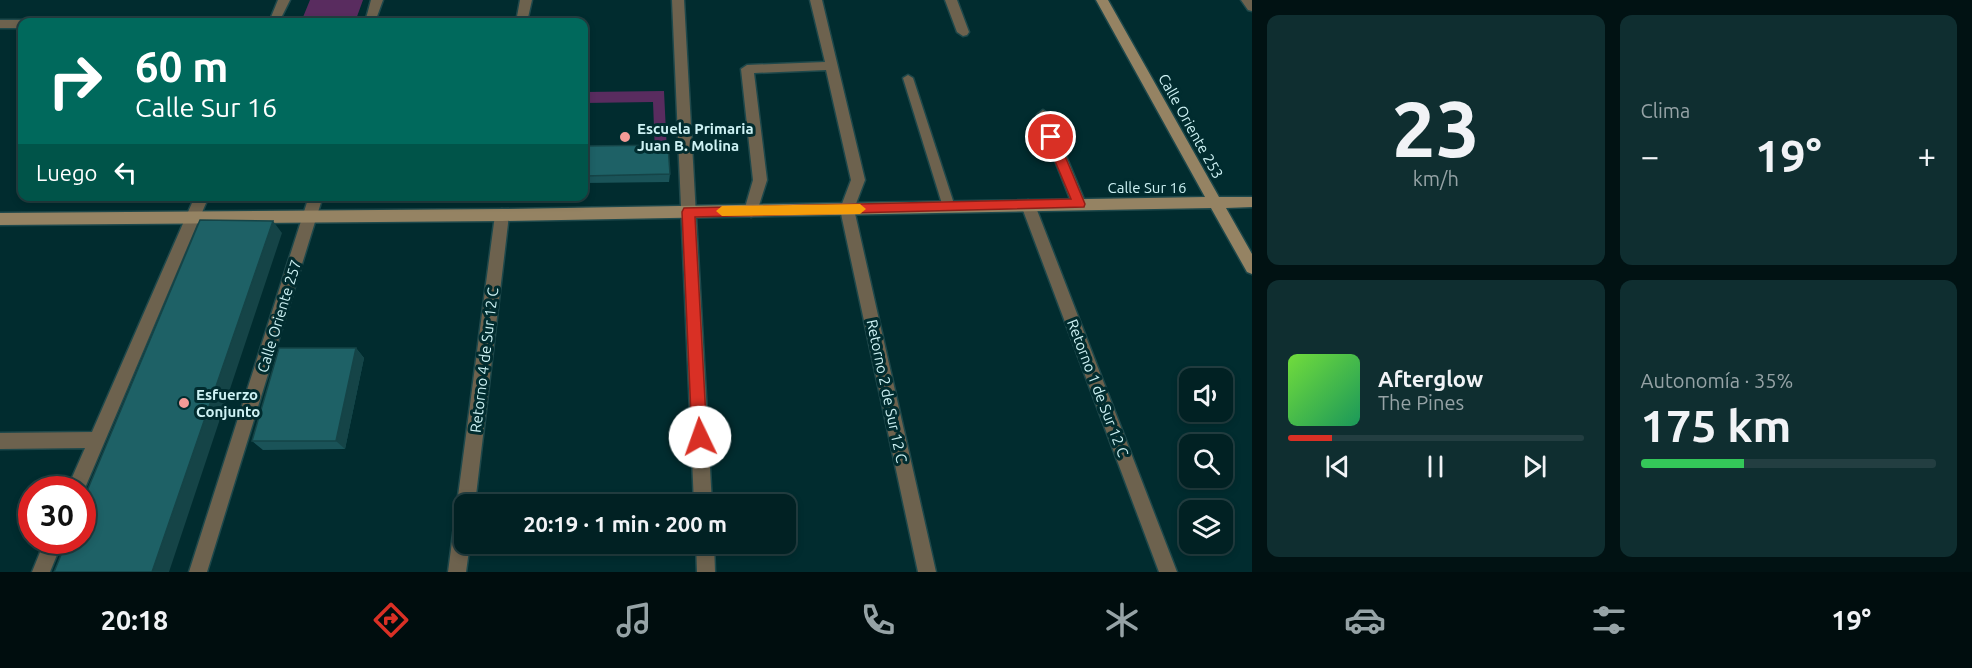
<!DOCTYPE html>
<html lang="es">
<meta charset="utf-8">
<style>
:root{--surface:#012123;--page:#0f2e30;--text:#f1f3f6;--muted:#96a3a6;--line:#233e41;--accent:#d93025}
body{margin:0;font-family:Ubuntu,sans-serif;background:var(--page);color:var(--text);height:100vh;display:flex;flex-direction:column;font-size:22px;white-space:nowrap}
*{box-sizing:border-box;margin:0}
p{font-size:20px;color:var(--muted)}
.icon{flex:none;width:33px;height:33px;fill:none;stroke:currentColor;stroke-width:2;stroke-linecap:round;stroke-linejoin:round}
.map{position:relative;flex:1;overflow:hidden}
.drawer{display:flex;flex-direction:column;gap:15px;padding:15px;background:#011213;width:720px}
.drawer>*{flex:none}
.guide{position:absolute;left:18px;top:18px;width:570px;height:183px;border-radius:12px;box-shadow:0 3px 9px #0003,0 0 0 2px var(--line);background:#00695c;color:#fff;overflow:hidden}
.controls{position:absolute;left:1179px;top:368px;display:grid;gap:12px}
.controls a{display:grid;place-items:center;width:54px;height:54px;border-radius:12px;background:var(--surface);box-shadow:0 3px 9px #0003,0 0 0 2px var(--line);font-size:30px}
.speed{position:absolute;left:18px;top:476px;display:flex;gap:12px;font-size:30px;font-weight:700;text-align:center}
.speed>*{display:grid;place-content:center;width:78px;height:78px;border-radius:50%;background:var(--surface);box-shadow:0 3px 9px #0003,0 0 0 2px var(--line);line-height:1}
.speed .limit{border:9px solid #d22;background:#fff;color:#111}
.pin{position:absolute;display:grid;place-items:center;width:51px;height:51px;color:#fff;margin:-26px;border:3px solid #fff;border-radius:50%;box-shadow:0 2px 6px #0007}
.me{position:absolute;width:66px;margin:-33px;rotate:357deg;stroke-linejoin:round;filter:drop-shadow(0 0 4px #0008)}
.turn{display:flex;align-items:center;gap:21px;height:126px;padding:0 18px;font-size:27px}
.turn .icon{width:78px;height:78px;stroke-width:2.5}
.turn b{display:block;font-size:42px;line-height:51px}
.then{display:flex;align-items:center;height:57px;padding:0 18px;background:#0003;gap:12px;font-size:22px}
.big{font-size:45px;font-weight:700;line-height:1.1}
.drawer .card{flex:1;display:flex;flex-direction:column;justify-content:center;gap:9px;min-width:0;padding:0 21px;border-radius:12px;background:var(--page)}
.drawer .dial{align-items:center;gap:0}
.dial b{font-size:78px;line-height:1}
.song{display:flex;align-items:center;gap:18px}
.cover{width:72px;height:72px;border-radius:9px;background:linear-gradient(135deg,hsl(100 70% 55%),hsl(150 70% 35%))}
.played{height:6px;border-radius:3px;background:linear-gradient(90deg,var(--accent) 15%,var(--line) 15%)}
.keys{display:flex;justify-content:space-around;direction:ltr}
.heat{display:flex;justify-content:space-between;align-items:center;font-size:33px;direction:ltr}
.charge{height:9px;border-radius:4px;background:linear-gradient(90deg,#34c759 35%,var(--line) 0)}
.drawer .tiles{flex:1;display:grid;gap:15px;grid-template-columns:repeat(2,1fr)}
.trip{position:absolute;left:454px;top:494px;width:342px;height:60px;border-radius:12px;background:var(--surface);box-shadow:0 3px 9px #0003,0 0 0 2px var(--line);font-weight:700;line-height:60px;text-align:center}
.tab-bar{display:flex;height:96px;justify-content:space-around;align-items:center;background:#000d0e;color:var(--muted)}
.tab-bar .icon{width:42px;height:42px}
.tab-bar .selected{color:var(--accent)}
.tab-bar b{font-size:27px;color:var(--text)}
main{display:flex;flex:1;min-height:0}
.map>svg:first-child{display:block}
.green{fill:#592c5f}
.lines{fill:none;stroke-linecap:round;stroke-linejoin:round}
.lane-casing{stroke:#1e484b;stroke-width:3}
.street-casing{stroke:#1e484b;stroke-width:3}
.secondary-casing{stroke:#1e484b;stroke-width:3}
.lane{fill:#6d624e;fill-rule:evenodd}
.street{fill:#6d624e;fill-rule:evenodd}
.secondary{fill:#958363;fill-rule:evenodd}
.wall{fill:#1a5358}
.shaded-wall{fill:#154447}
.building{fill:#1e6166;stroke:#154447;stroke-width:1.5}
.route{fill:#d93025;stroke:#8d1f18;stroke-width:1.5}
.slow{fill:#f59e0b}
.poi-dot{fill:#f59b97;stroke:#012c2f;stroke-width:2}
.labels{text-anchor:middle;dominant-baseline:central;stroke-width:6;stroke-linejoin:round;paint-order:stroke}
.street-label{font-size:15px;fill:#cef2f4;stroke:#012c2f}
.poi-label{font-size:15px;font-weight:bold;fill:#cef2f4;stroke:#012c2f;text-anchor:start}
</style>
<main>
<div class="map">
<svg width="1252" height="572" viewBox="0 0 1252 572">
<rect width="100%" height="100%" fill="#012c2f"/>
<path class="green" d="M 310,0 L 363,0 L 355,22 L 301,22 Z
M 664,91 L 667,153 L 655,153 L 653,102 L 584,103 L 584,92 Z"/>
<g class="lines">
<g class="lane-casing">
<path id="lane" d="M 908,75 L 913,78 L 955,207 L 949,211 L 943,207 L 903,78 Z"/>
</g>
<g class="street-casing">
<path id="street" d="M 278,0 L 290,0 L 279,22 L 269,22 Z
M 371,0 L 383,0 L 375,22 L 365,22 Z
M 520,0 L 532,0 L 527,22 L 516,22 Z
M 672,0 L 684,0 L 712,504 L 694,504 Z
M 810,0 L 822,0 L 865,180 L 854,209 L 936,572 L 918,572 L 840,209 L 851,180 L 826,70 L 754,73 L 767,180 L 756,215 L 751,217 L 744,211 L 753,180 L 741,69 L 747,65 L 825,62 Z
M 945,0 L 957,0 L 969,32 L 967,35 L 963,36 L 957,32 Z
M 1241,0 L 1252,0 L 1252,11 L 1248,10 Z
M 0,20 L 22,20 L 27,22 L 22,22 L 22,28 L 0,28 Z
M 1043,110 L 1049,115 L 1086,204 L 1084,208 L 1079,209 L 1072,204 L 1037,115 Z
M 195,196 L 209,196 L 82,495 L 82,489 L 67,489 L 85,448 L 0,449 L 0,433 L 92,432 Z
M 309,196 L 323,196 L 207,572 L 189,572 Z
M 1028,200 L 1035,205 L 1177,572 L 1159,572 L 1021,205 Z
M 502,209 L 507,211 L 509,215 L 475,504 L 465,504 L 465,543 L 470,543 L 466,572 L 448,572 L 495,215 L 497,211 Z
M 45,540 L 63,540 L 50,572 L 32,572 Z
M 696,543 L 714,543 L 715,572 L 697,572 Z"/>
</g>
<g class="secondary-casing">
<path id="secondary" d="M 1096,0 L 1108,0 L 1219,197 L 1252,197 L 1252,207 L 1226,208 L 1252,254 L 1252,274 L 1247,272 L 1211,208 L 502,221 L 0,225 L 0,213 L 502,209 L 1205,197 Z"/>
</g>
<use href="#lane" class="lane"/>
<use href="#street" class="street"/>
<use href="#secondary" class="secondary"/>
</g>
<path class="wall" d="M 584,104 L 587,146 L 670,174 L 669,182 L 584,183 Z
M 356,348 L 364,358 L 345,449 L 263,450 L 252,441 Z"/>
<path class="shaded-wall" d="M 273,221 L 282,233 L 169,572 L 152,572 Z
M 356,348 L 364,358 L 345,449 L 336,441 Z"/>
<path class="building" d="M 584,104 L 588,104 L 587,146 L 584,146 Z
M 668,145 L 670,174 L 584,176 L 584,146 Z
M 200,220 L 273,221 L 152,572 L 54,572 L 67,540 L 82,540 L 82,503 Z
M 279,348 L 356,348 L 336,441 L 252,441 Z"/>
<path class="route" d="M 1051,132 L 1057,137 L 1085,204 L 1084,207 L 695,217 L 707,437 L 705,442 L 700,444 L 694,442 L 692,437 L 682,212 L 684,208 L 1071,199 L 1045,137 Z"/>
<path class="slow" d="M 860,204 L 866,209 L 860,214 L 722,216 L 716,211 L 722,206 Z"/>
<g class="poi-dot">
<circle cx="625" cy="137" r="6"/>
<circle cx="184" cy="403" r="6"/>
</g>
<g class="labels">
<g class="street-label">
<text transform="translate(1191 126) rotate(61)">Calle Oriente 253</text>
<text x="1147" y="187">Calle Sur 16</text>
<text transform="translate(279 316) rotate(-73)">Calle Oriente 257</text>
<text transform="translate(484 360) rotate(-83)">Retorno 4 de Sur 12 C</text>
<text transform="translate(1098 388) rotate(69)">Retorno 1 de Sur 12 C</text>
<text transform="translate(887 391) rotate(78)">Retorno 2 de Sur 12 C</text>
</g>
<g class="poi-label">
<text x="637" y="128">Escuela Primaria<tspan x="637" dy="17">Juan B. Molina</tspan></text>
<text x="196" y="394">Esfuerzo<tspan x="196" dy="17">Conjunto</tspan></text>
</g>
</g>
</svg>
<div class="controls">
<a><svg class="icon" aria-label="sound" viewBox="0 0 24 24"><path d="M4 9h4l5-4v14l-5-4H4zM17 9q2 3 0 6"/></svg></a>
<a><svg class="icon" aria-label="search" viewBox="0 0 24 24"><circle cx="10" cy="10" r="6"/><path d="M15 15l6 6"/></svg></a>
<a><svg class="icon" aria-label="layers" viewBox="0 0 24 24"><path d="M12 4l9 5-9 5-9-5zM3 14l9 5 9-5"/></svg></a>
</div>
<div class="speed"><div class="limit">30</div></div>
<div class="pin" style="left:1051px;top:137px;background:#d93025"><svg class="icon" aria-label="arrive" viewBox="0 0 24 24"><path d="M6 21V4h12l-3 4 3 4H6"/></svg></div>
<svg class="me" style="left:700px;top:437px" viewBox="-20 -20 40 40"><circle r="19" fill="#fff"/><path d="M0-13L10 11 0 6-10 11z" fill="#d93025"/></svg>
<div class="trip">20:19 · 1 min · 200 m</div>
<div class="guide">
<div class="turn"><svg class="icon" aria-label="right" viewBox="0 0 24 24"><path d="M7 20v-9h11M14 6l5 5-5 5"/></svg><div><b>60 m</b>Calle Sur 16</div></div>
<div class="then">Luego<svg class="icon" aria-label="left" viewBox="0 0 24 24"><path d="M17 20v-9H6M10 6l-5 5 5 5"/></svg></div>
</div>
</div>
<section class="drawer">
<div class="tiles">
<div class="card dial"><b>23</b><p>km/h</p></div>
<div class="card"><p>Clima</p>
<div class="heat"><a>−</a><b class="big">19°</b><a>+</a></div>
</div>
<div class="card">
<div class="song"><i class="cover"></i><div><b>Afterglow</b><p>The Pines</p></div></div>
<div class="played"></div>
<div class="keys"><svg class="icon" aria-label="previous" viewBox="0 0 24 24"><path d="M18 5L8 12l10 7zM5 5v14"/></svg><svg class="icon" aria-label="pause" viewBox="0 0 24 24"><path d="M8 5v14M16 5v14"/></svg><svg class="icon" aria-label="next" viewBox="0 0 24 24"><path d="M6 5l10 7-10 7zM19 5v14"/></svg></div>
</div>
<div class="card"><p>Autonomía · 35%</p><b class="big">175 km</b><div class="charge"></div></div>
</div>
</section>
</main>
<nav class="tab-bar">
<b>20:18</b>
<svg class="icon selected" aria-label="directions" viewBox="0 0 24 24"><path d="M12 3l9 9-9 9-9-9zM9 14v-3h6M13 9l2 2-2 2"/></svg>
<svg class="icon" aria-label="music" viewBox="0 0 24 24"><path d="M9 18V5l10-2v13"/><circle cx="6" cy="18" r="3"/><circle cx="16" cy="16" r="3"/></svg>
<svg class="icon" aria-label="phone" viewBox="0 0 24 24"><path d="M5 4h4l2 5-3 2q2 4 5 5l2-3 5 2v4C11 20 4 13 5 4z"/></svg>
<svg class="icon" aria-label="climate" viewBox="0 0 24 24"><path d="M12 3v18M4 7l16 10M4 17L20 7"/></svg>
<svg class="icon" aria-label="car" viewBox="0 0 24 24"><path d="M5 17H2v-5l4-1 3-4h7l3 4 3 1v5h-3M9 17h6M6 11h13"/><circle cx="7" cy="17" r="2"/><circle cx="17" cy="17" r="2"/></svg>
<svg class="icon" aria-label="filters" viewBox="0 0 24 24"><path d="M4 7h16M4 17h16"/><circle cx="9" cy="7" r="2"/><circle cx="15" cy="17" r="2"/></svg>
<b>19°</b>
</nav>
